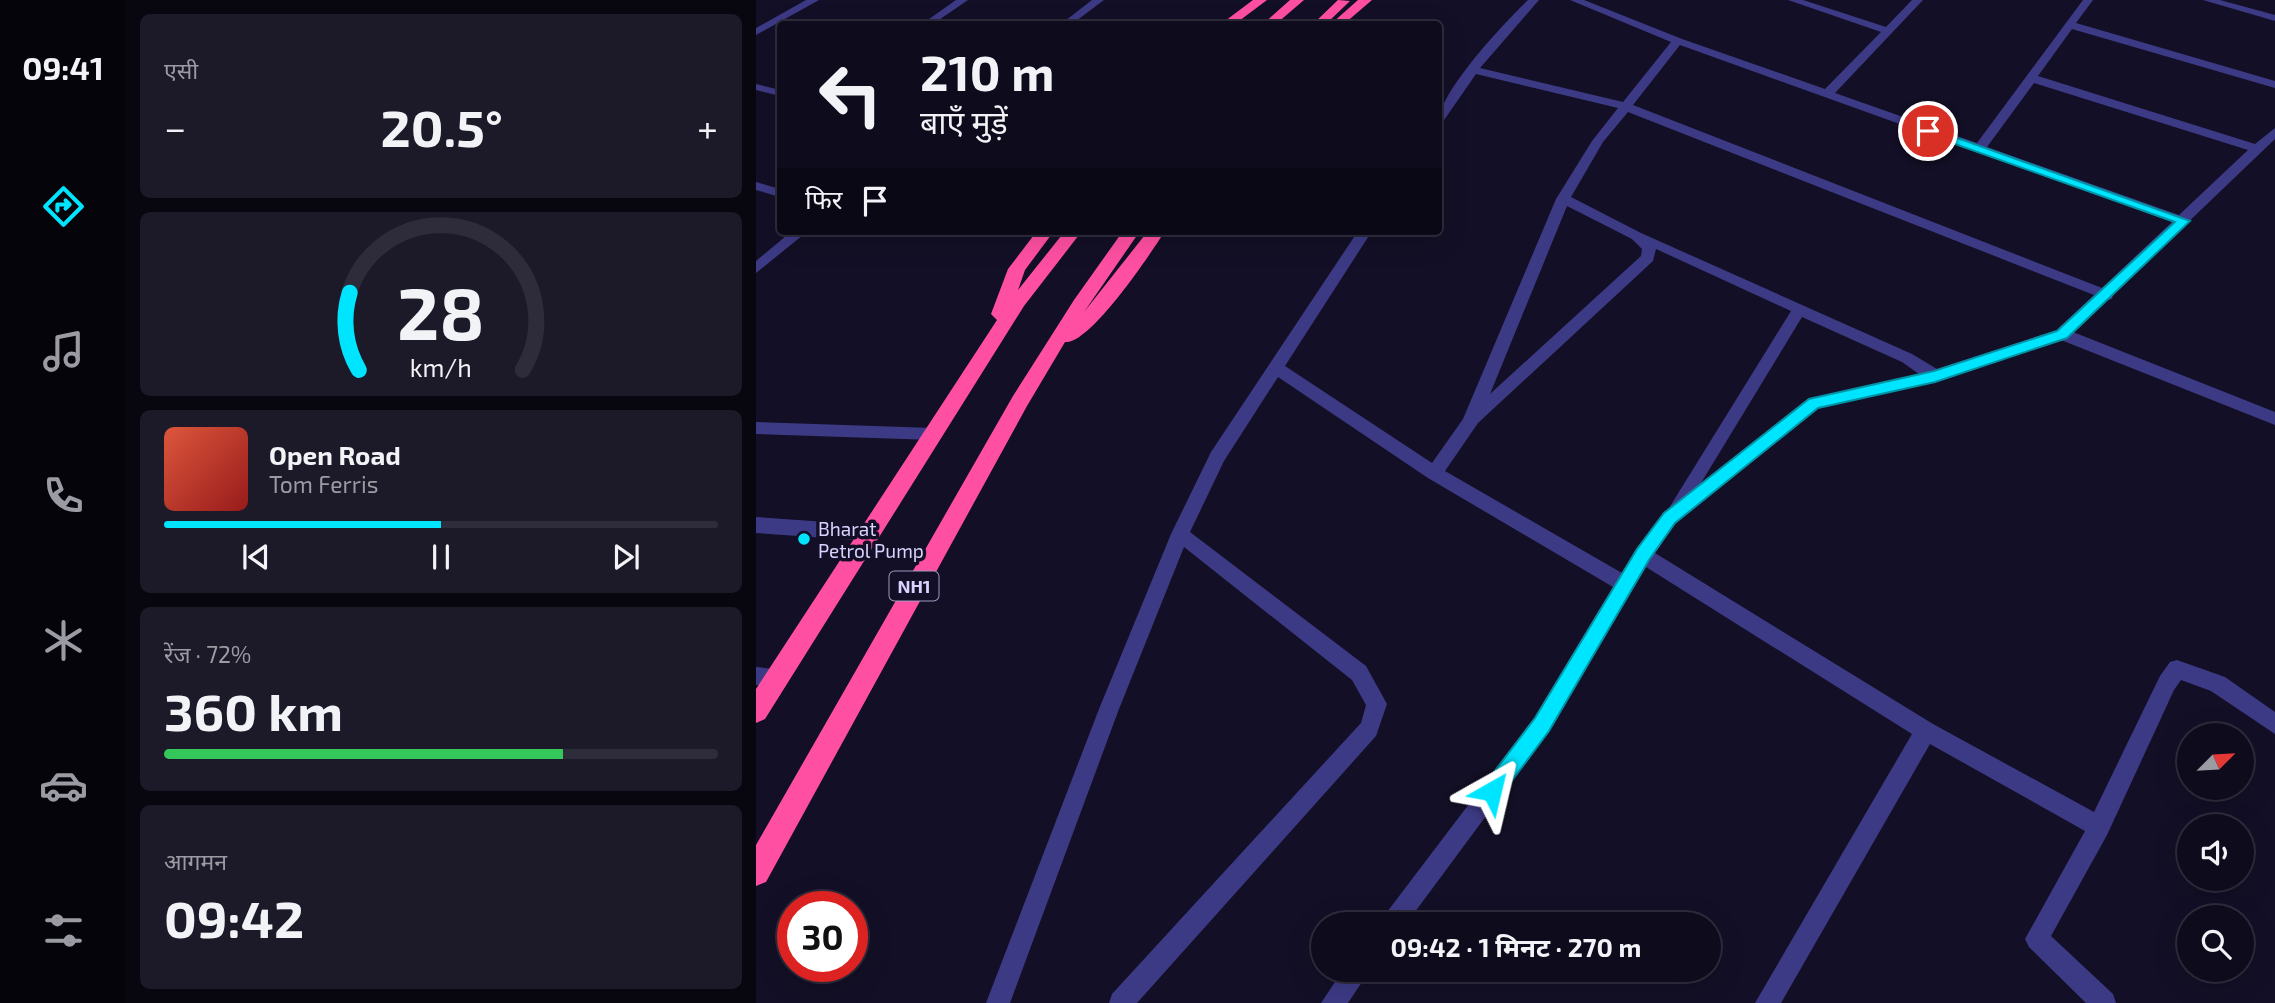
<!DOCTYPE html>
<html lang="hi">
<meta charset="utf-8">
<style>
:root{--surface:#0e0b1c;--page:#1c1929;--text:#f1f3f6;--muted:#9b9ba3;--line:#2e2b3b;--accent:#00e5ff}
body{margin:0;font-family:"Exo 2","Noto Sans Devanagari",sans-serif;background:var(--page);color:var(--text);height:100vh;display:flex;flex-direction:column;font-size:26px;white-space:nowrap}
*{box-sizing:border-box;margin:0}
p{font-size:23px;color:var(--muted)}
.icon{flex:none;width:38px;height:38px;fill:none;stroke:currentColor;stroke-width:2;stroke-linecap:round;stroke-linejoin:round}
.map{position:relative;flex:1;overflow:hidden}
.drawer{display:flex;flex-direction:column;gap:14px;padding:14px;background:#08060f;width:630px}
.drawer>*{flex:none}
.guide{position:absolute;left:21px;top:21px;width:665px;height:214px;border-radius:7px;box-shadow:0 7px 28px #0002,0 0 0 2px var(--line);background:#0e0b1c;color:var(--text);overflow:hidden}
.needle{width:46px;rotate:66deg}
.fabs{position:absolute;left:1421px;top:723px;display:grid;gap:14px}
.fabs a{display:grid;place-items:center;width:77px;height:77px;border-radius:50%;background:var(--surface);box-shadow:0 7px 28px #0002,0 0 0 2px var(--line);font-size:35px}
.speed{position:absolute;left:21px;top:891px;display:flex;gap:14px;font-size:35px;font-weight:700;text-align:center}
.speed>*{display:grid;place-content:center;width:91px;height:91px;border-radius:50%;background:var(--surface);box-shadow:0 7px 28px #0002,0 0 0 2px var(--line);line-height:1}
.speed .limit{border:10px solid #d22;background:#fff;color:#111}
.pin{position:absolute;display:grid;place-items:center;width:60px;height:60px;color:#fff;margin:-30px;border:4px solid #fff;border-radius:50%;box-shadow:0 2px 7px #0007}
.me{position:absolute;width:77px;margin:-38px;rotate:37deg;stroke-linejoin:round;filter:drop-shadow(0 0 5px #0008)}
.turn{display:flex;align-items:center;gap:24px;height:147px;padding:0 28px;font-size:32px}
.turn .icon{width:91px;height:91px;stroke-width:2.5}
.turn b{display:block;font-size:49px;line-height:60px}
.then{display:flex;align-items:center;height:66px;padding:0 28px;background:#0003;gap:14px;font-size:26px}
.big{font-size:52px;font-weight:700;line-height:1.1}
.drawer .widget{flex:1;display:flex;flex-direction:column;justify-content:center;gap:10px;min-width:0;padding:0 24px;border-radius:10px;background:var(--page)}
.drawer .dial{align-items:center;gap:0}
.dial svg{height:182px;overflow:visible;fill:none;stroke:var(--line);stroke-width:7;stroke-linecap:round;text-anchor:middle}
.dial text{fill:var(--text);stroke:none}
.song{display:flex;align-items:center;gap:21px}
.cover{width:84px;height:84px;border-radius:10px;background:linear-gradient(135deg,hsl(10 70% 55%),hsl(0 70% 35%))}
.played{height:7px;border-radius:4px;background:linear-gradient(90deg,var(--accent) 50%,var(--line) 50%)}
.keys{display:flex;justify-content:space-around;direction:ltr}
.heat{display:flex;justify-content:space-between;align-items:center;font-size:38px;direction:ltr}
.charge{height:10px;border-radius:5px;background:linear-gradient(90deg,#34c759 72%,var(--line) 0)}
.trip{position:absolute;left:555px;top:912px;width:410px;height:70px;border-radius:35px;background:var(--surface);box-shadow:0 7px 28px #0002,0 0 0 2px var(--line);font-weight:700;line-height:70px;text-align:center}
main{display:flex;flex:1;min-height:0}
.tab-bar{display:flex;flex-direction:column;width:126px;justify-content:space-around;align-items:center;background:#06040b;color:var(--muted)}
.tab-bar .icon{width:49px;height:49px}
.tab-bar .current{color:var(--accent)}
.tab-bar b{font-size:32px;color:var(--text)}
.map>svg:first-child{display:block}
.lines{fill:none;stroke-linecap:round;stroke-linejoin:round}
.minor{fill:#3d3a85;fill-rule:evenodd}
.highway{fill:#ff4fa3;fill-rule:evenodd}
.route{fill:#00e5ff;stroke:#0095a6;stroke-width:2}
.poi-dot{fill:#00e5ff;stroke:#130f26;stroke-width:2.5}
.labels{text-anchor:middle;dominant-baseline:central;stroke-width:7;stroke-linejoin:round;paint-order:stroke}
.shield{fill:#130f26;stroke:#9e99be;stroke-width:2}
.shield-label{font-size:18px;font-weight:bold;fill:#d9d4ff}
.poi-label{font-size:19px;fill:#d9d4ff;stroke:#130f26;text-anchor:start}
</style>
<main>
<nav class="tab-bar">
<b>09:41</b>
<svg class="icon current" aria-label="directions" viewBox="0 0 24 24"><path d="M12 3l9 9-9 9-9-9zM9 14v-3h6M13 9l2 2-2 2"/></svg>
<svg class="icon" aria-label="music" viewBox="0 0 24 24"><path d="M9 18V5l10-2v13"/><circle cx="6" cy="18" r="3"/><circle cx="16" cy="16" r="3"/></svg>
<svg class="icon" aria-label="phone" viewBox="0 0 24 24"><path d="M5 4h4l2 5-3 2q2 4 5 5l2-3 5 2v4C11 20 4 13 5 4z"/></svg>
<svg class="icon" aria-label="climate" viewBox="0 0 24 24"><path d="M12 3v18M4 7l16 10M4 17L20 7"/></svg>
<svg class="icon" aria-label="car" viewBox="0 0 24 24"><path d="M5 17H2v-5l4-1 3-4h7l3 4 3 1v5h-3M9 17h6M6 11h13"/><circle cx="7" cy="17" r="2"/><circle cx="17" cy="17" r="2"/></svg>
<svg class="icon" aria-label="filters" viewBox="0 0 24 24"><path d="M4 7h16M4 17h16"/><circle cx="9" cy="7" r="2"/><circle cx="15" cy="17" r="2"/></svg>
</nav>
<section class="drawer">
<div class="widget"><p>एसी</p>
<div class="heat"><a>−</a><b class="big">20.5°</b><a>+</a></div>
</div>
<div class="widget dial"><svg viewBox="0 0 100 80">
<path d="M14 69A42 42 0 1 1 86 69"/>
<path d="M14 69A42 42 0 0 1 10 35" stroke="#00e5ff"/>
<text x="50" y="56" font-size="32" font-weight="700">28</text>
<text x="50" y="72" font-size="11">km/h</text>
</svg></div>
<div class="widget">
<div class="song"><i class="cover"></i><div><b>Open Road</b><p>Tom Ferris</p></div></div>
<div class="played"></div>
<div class="keys"><svg class="icon" aria-label="previous" viewBox="0 0 24 24"><path d="M18 5L8 12l10 7zM5 5v14"/></svg><svg class="icon" aria-label="pause" viewBox="0 0 24 24"><path d="M8 5v14M16 5v14"/></svg><svg class="icon" aria-label="next" viewBox="0 0 24 24"><path d="M6 5l10 7-10 7zM19 5v14"/></svg></div>
</div>
<div class="widget"><p>रेंज · 72%</p><b class="big">360 km</b><div class="charge"></div></div>
<div class="widget"><p>आगमन</p><b class="big">09:42</b></div>
</section>
<div class="map">
<svg width="1519" height="1003" viewBox="0 0 1519 1003">
<rect width="100%" height="100%" fill="#130f26"/>
<g class="lines">
<path class="minor" d="M 50,0 L 63,0 L 0,35 L 0,28 Z
M 200,0 L 212,0 L 177,24 L 166,24 Z
M 336,0 L 348,0 L 316,24 L 305,24 Z
M 772,0 L 783,0 L 724,68 L 867,102 L 915,42 L 814,0 L 828,0 L 926,39 L 1069,89 L 1125,32 L 1032,0 L 1047,0 L 1130,27 L 1156,0 L 1167,0 L 1079,93 L 1221,143 L 1327,0 L 1337,0 L 1320,23 L 1519,81 L 1519,88 L 1316,29 L 1282,76 L 1499,144 L 1519,128 L 1519,139 L 1357,294 L 1356,299 L 1351,300 L 1317,332 L 1519,412 L 1519,425 L 1305,340 L 1179,382 L 1063,408 L 919,523 L 899,553 L 1177,724 L 1338,812 L 1404,676 L 1414,662 L 1421,660 L 1469,677 L 1519,712 L 1519,734 L 1455,691 L 1425,680 L 1418,690 L 1351,835 L 1295,936 L 1357,994 L 1360,1003 L 1330,1003 L 1273,947 L 1269,939 L 1329,831 L 1174,744 L 1025,1003 L 999,1003 L 1156,734 L 890,567 L 793,731 L 650,924 L 624,924 L 628,916 L 779,717 L 857,587 L 672,478 L 522,377 L 468,461 L 434,532 L 610,666 L 631,704 L 620,736 L 381,1003 L 353,1003 L 356,994 L 605,723 L 610,705 L 596,680 L 428,547 L 363,709 L 254,1003 L 230,1003 L 343,709 L 415,534 L 455,452 L 602,231 L 616,231 L 529,366 L 676,463 L 707,419 L 800,199 L 836,141 L 862,108 L 720,74 L 686,123 L 682,124 C 682,93 748,23 772,0 ZM 924,45 L 1416,222 L 1346,288 L 877,105 ZM 1278,83 L 1492,150 L 1423,215 L 1231,147 ZM 872,112 L 1338,295 L 1301,330 L 1181,369 L 1156,354 L 885,233 L 815,197 L 847,142 ZM 811,206 L 876,239 L 886,249 L 885,256 L 734,394 ZM 900,249 L 1035,311 L 913,508 L 866,573 L 689,471 L 722,423 L 897,261 ZM 1046,317 L 1146,362 L 1163,374 L 1052,399 L 945,483 Z
M 1447,0 L 1464,0 L 1519,15 L 1519,21 Z
M 0,84 L 24,90 L 24,96 L 0,90 Z
M 0,182 L 24,189 L 24,197 L 0,190 Z
M 36,231 L 52,231 L 0,273 L 0,261 Z
M 0,422 L 177,428 L 185,434 L 177,440 L 0,434 Z
M 0,517 L 113,525 L 119,528 L 122,533 L 119,538 L 113,541 L 0,533 Z
M 0,667 L 28,670 L 31,677 L 28,684 L 21,686 L 0,685 Z
M 587,970 L 614,970 L 592,1003 L 565,1003 Z"/>
<path class="highway" d="M 497,0 L 511,0 L 479,24 L 465,24 Z
M 534,0 L 548,0 L 520,24 L 507,24 Z
M 582,0 L 594,1 L 570,24 L 557,24 Z
M 602,0 L 616,0 L 588,24 L 575,24 Z
M 281,231 L 298,231 L 269,270 L 262,290 L 309,231 L 326,231 L 268,306 L 9,719 L 0,723 L 0,689 L 241,320 L 235,314 L 252,269 Z
M 367,231 L 384,231 L 328,312 L 392,231 L 409,231 C 395,253 334,345 309,342 L 271,406 L 10,882 L 0,886 L 0,845 L 257,396 L 318,300 Z"/>
</g>
<path class="route" d="M 1168,129 L 1176,129 L 1434,221 L 1311,338 L 1179,382 L 1062,408 L 919,523 L 893,560 L 793,731 L 743,798 L 736,801 L 729,798 L 726,791 L 729,784 L 779,718 L 881,549 L 908,513 L 1053,399 L 1178,371 L 1301,331 L 1419,222 L 1168,133 Z"/>
<circle class="poi-dot" cx="48" cy="539" r="7"/>
<g class="labels">
<rect class="shield" x="133.5" y="571.5" width="49" height="29" rx="5"/>
<g class="shield-label">
<text x="158" y="586">NH1</text>
</g>
<g class="poi-label">
<text x="62" y="528">Bharat<tspan x="62" dy="22">Petrol Pump</tspan></text>
</g>
</g>
</svg>
<div class="fabs">
<a><svg class="needle" viewBox="-14 -14 28 28"><path d="M0-13l5 13h-10z" fill="#e53935"/><path d="M0 13l5-13h-10z" fill="#9b9ba3"/></svg></a>
<a><svg class="icon" aria-label="sound" viewBox="0 0 24 24"><path d="M4 9h4l5-4v14l-5-4H4zM17 9q2 3 0 6"/></svg></a>
<a><svg class="icon" aria-label="search" viewBox="0 0 24 24"><circle cx="10" cy="10" r="6"/><path d="M15 15l6 6"/></svg></a>
</div>
<div class="speed"><div class="limit">30</div></div>
<div class="pin" style="left:1172px;top:131px;background:#d93025"><svg class="icon" aria-label="arrive" viewBox="0 0 24 24"><path d="M6 21V4h12l-3 4 3 4H6"/></svg></div>
<svg class="me" style="left:736px;top:791px" viewBox="-20 -20 40 40"><path d="M0-17L14 15 0 8-14 15z" fill="#00e5ff" stroke="#fff" stroke-width="4"/></svg>
<div class="trip">09:42 · 1 मिनट · 270 m</div>
<div class="guide">
<div class="turn"><svg class="icon" aria-label="left" viewBox="0 0 24 24"><path d="M17 20v-9H6M10 6l-5 5 5 5"/></svg><div><b>210 m</b>बाएँ मुड़ें</div></div>
<div class="then">फिर<svg class="icon" aria-label="arrive" viewBox="0 0 24 24"><path d="M6 21V4h12l-3 4 3 4H6"/></svg></div>
</div>
</div>
</main>
